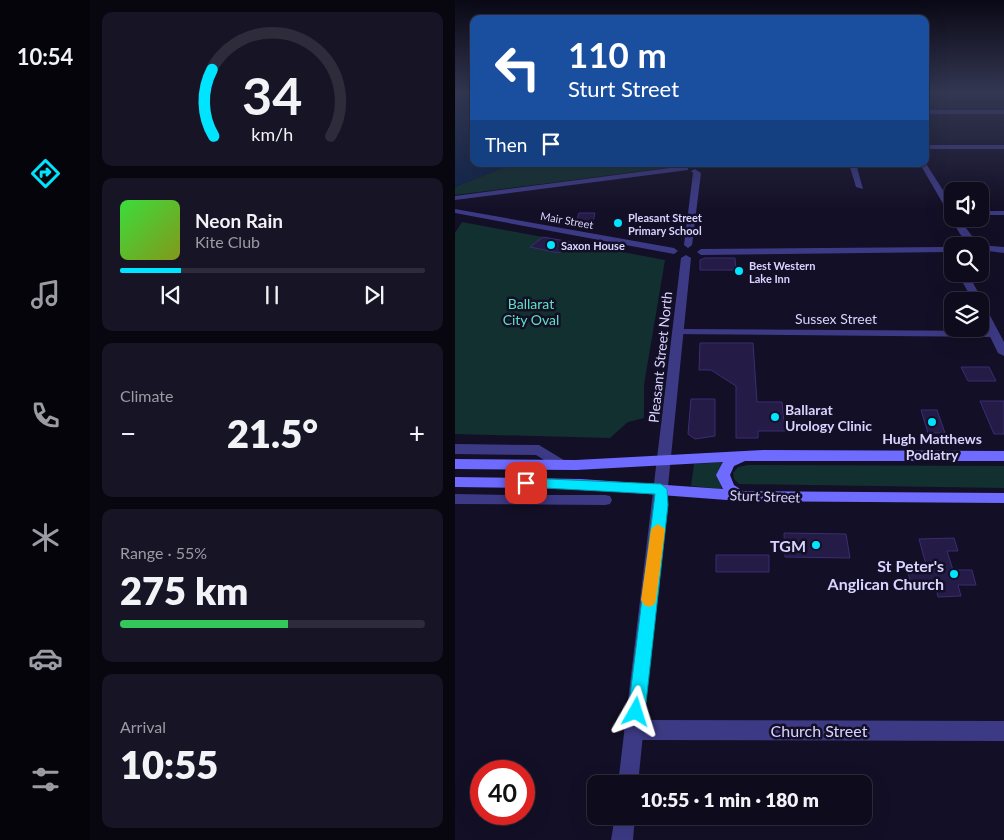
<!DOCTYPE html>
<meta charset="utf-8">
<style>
:root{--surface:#0e0b1c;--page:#171425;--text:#f1f3f6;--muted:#9b9ba3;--line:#2e2b3b;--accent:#00e5ff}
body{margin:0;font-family:Lato,sans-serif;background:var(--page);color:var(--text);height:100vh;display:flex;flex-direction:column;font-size:19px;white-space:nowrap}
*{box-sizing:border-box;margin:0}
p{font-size:16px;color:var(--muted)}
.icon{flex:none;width:28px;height:28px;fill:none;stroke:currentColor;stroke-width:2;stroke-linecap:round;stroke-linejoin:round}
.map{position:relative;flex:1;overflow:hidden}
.details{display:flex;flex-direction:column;gap:12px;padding:12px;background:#08060f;width:365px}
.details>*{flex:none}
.banner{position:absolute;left:15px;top:15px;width:459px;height:152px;border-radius:10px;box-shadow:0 5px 20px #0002,0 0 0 1px var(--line);background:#1a4fa0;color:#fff;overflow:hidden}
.buttons{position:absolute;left:489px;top:182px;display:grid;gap:10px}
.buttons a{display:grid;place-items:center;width:45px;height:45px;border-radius:10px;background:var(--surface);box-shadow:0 5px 20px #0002,0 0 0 1px var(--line);font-size:25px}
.speed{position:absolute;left:15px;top:760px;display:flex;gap:10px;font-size:25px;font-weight:700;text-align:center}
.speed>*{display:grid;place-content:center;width:65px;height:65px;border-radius:50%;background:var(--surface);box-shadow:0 5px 20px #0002,0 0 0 1px var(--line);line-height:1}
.speed .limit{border:8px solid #d22;background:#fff;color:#111}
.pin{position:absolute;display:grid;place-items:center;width:42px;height:42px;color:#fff;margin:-21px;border-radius:10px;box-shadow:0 2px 8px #0006}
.me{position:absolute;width:55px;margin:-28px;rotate:6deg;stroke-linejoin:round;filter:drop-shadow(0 0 4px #0008)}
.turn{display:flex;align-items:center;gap:18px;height:105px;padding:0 15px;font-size:22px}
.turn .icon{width:65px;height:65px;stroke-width:2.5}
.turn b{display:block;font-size:35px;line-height:42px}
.then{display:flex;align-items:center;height:48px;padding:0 15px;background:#0003;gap:10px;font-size:19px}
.big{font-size:38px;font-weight:800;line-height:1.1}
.details .card{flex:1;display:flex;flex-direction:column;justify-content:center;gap:8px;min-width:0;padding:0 18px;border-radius:10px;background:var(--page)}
.details .dial{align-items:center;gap:0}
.dial svg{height:130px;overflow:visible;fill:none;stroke:var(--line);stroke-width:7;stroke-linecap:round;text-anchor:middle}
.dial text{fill:var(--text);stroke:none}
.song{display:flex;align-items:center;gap:15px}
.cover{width:60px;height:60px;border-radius:8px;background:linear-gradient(135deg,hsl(120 70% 55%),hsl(70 70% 35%))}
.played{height:5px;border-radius:2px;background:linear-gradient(90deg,var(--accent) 20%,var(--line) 20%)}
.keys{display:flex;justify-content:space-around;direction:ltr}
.heat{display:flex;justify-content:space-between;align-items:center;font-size:28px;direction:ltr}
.charge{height:8px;border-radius:4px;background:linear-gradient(90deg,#34c759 55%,var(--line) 0)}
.trip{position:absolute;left:132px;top:775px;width:285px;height:50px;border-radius:10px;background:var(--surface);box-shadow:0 5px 20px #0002,0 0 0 1px var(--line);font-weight:800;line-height:50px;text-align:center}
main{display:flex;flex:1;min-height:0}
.tab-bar{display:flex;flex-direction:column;width:90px;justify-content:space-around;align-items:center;background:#06040b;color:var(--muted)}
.tab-bar .icon{width:35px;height:35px}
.tab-bar .active{color:var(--accent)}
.tab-bar b{font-size:22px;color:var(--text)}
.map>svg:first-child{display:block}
.green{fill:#12302f}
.water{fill:#0c2248}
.building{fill:#241b47;stroke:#3b2d73}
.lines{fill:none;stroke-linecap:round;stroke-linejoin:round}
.minor{fill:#3d3a85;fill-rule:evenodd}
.tertiary{fill:#3d3a85;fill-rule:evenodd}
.secondary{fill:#6f6bff;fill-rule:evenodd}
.route{fill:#00e5ff;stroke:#0095a6}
.slow{fill:#f59e0b}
.poi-dot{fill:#00e5ff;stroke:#130f26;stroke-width:2}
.labels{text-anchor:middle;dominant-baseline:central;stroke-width:5;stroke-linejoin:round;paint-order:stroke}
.far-poi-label{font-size:11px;font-weight:bold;fill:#d9d4ff;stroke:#130f26;text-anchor:start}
.far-street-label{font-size:11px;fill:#d9d4ff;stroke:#130f26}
.park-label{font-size:14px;fill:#5fe0c0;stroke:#130f26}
.street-label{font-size:14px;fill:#d9d4ff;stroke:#130f26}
.poi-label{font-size:14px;font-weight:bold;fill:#d9d4ff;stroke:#130f26;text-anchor:start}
.near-poi-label{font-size:16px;font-weight:bold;fill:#d9d4ff;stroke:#130f26;text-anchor:end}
.near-street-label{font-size:16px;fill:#d9d4ff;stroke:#130f26}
</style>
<main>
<nav class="tab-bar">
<b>10:54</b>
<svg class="icon active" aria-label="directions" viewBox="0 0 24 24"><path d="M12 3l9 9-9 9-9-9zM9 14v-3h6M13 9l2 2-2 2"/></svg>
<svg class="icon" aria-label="music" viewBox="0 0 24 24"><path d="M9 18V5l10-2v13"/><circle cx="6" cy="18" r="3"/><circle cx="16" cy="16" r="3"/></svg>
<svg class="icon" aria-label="phone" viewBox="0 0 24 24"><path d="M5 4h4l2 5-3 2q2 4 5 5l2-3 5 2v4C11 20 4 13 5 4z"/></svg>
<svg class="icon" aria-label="climate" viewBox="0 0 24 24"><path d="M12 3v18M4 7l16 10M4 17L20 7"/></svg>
<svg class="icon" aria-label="car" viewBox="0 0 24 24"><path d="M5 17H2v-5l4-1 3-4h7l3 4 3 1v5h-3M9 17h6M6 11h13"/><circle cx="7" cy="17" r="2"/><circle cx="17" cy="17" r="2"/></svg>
<svg class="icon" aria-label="filters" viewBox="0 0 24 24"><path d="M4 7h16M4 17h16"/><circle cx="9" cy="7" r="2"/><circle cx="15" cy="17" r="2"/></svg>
</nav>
<section class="details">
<div class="card dial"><svg viewBox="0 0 100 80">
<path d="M14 69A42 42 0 1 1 86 69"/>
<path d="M14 69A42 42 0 0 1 13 28" stroke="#00e5ff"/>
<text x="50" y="56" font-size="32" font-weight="700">34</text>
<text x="50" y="72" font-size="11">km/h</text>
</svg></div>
<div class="card">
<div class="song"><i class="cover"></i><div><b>Neon Rain</b><p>Kite Club</p></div></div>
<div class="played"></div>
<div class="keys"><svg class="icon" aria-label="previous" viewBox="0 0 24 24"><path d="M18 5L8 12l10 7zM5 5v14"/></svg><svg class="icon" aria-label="pause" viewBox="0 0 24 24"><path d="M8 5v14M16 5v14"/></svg><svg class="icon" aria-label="next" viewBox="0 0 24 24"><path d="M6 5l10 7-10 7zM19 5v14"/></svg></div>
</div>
<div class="card"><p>Climate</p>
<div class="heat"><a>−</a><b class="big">21.5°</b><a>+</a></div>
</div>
<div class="card"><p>Range · 55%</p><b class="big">275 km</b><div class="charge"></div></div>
<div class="card"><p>Arrival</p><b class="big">10:55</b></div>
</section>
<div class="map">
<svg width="549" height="840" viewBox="0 0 549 840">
<rect width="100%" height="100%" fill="#130f26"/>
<path class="green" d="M 57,164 L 271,164 L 235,165 L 0,195 L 0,187 Z
M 7,222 L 210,260 L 189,385 L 189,418 L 173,422 L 155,438 L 0,434 L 0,233 Z
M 270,462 L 263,478 L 267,489 L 236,486 L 239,464 Z
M 293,465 L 549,466 L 549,488 L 284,484 L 279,479 L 278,473 L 283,467 Z"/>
<path class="water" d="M 0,92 L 19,92 L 19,164 L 57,164 L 0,187 Z"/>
<path class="building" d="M 124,213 L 140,213 L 138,222 L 121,222 Z
M 88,237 L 116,242 L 104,253 L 75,247 Z
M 250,258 L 280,258 L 281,270 L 245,270 L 245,260 Z
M 245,343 L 298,343 L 302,402 L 327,402 L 330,431 L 303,431 L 303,438 L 281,438 L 281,386 L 256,370 L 244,370 Z
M 506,367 L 534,367 L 541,381 L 513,381 Z
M 236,399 L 260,399 L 260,436 L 240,439 L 233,434 Z
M 525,401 L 549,401 L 549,434 L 539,434 Z
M 466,410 L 482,410 L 490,433 L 473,433 Z
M 329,533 L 391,534 L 395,558 L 330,557 Z
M 499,538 L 503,551 L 492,551 L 498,570 L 517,570 L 521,585 L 503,585 L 506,596 L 483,597 L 480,584 L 456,585 L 452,568 L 472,568 L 464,539 Z
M 261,555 L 314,555 L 314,572 L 261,572 Z"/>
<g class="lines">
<path class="minor" d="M 470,110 L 549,110 L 549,114 L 470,114 Z
M 394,164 L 401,164 L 408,189 L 401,187 Z
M 525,211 L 549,211 L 549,215 L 525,215 Z
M 222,329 L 539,331 L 544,334 L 539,337 L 218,334 L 218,330 Z
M 0,444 L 84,445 L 112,462 L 114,465 L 112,468 L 102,468 L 81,455 L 0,454 Z
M 71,478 L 76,479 L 78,483 L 69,495 L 150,495 L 155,496 L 157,500 L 155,504 L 150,505 L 0,504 L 0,494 L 53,495 L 66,479 Z
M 179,720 L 549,721 L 549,741 L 179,740 L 172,737 L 169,730 L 172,723 Z"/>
<path class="tertiary" d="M 470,145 L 549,145 L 549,149 L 470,149 Z
M 470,162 L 498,206 L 498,216 L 494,214 L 465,164 Z
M 245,164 L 325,164 L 321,166 L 248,168 L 245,168 Z
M 230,166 L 233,166 L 233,170 L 0,200 L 0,196 Z
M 240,169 L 246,173 L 237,245 L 233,248 L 229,245 L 238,173 L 236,171 Z
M 0,209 L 219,248 L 223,251 L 219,254 L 0,213 Z
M 498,217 L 504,219 L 524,245 L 549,247 L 549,253 L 525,250 L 525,246 L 516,246 L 505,234 L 496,219 Z
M 491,247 L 494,248 L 494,252 L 246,255 L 242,252 L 246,249 Z
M 231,255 L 236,258 L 183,784 L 163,784 L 226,258 Z
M 498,255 L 498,262 L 492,258 Z
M 503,274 L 513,274 L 528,301 L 526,303 L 530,306 L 549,342 L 549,356 L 543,353 L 525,316 L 525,301 L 518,301 Z
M 160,816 L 180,816 L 178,840 L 156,840 Z"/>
<path class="secondary" d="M 308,450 L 549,451 L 549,461 L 290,461 L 279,466 L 275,475 L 279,485 L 288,491 L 549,493 L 549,503 L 285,501 L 126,489 L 0,487 L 0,477 L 126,479 L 268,489 L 261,475 L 268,462 L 121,470 L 0,469 L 0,459 L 121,460 Z"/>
</g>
<linearGradient id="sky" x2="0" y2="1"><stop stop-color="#0a0815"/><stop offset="0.44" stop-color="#333752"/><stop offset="1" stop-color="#333752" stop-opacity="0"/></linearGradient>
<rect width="549" height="210" fill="url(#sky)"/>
<path class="route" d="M 71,478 L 206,484 L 212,489 L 213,505 L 190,712 L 187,718 L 181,721 L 175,718 L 173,712 L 200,494 L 71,487 L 64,483 Z"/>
<path class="slow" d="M 203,524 L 210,529 L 201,600 L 199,605 L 194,607 L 189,605 L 186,600 L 196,529 Z"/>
<g class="poi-dot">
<circle cx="163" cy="223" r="5"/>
<circle cx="96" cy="245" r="5"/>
<circle cx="284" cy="271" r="5"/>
<circle cx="320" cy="417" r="5"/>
<circle cx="477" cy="422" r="5"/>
<circle cx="361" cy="545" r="5"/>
<circle cx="499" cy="574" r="5"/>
</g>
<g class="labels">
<g class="far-poi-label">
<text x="173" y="217">Pleasant Street<tspan x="173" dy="13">Primary School</tspan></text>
<text x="106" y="245">Saxon House</text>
<text x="294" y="265">Best Western<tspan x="294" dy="13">Lake Inn</tspan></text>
</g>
<g class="far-street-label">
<text transform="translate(112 220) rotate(10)">Mair Street</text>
</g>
<g class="park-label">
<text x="76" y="303">Ballarat<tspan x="76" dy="16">City Oval</tspan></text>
</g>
<g class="street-label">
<text x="381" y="318">Sussex Street</text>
<text transform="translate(205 357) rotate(-84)">Pleasant Street North</text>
<text transform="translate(310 496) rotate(2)">Sturt Street</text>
</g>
<g class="poi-label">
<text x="330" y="409">Ballarat<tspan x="330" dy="16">Urology Clinic</tspan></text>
<text x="477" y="438" text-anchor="middle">Hugh Matthews<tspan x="477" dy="16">Podiatry</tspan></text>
</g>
<g class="near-poi-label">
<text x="351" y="545">TGM</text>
<text x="489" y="565">St Peter's<tspan x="489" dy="18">Anglican Church</tspan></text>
</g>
<g class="near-street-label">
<text x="364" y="730">Church Street</text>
</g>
</g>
</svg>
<div class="buttons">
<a><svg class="icon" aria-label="sound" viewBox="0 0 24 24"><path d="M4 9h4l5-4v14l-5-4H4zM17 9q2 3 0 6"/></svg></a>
<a><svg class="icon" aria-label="search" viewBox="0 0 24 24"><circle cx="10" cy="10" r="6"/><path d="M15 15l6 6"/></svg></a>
<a><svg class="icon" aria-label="layers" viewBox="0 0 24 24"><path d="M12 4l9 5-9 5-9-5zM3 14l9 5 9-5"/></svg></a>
</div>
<div class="speed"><div class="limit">40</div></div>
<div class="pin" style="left:71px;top:483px;background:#d93025"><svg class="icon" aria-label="arrive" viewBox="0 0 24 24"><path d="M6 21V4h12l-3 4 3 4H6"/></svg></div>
<svg class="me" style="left:181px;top:712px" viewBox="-20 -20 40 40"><path d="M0-17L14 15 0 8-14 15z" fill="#00e5ff" stroke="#fff" stroke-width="4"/></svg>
<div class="trip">10:55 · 1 min · 180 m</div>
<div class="banner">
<div class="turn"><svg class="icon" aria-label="left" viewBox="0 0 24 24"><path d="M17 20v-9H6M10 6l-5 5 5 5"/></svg><div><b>110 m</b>Sturt Street</div></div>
<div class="then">Then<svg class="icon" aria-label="arrive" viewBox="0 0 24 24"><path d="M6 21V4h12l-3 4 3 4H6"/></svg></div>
</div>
</div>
</main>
